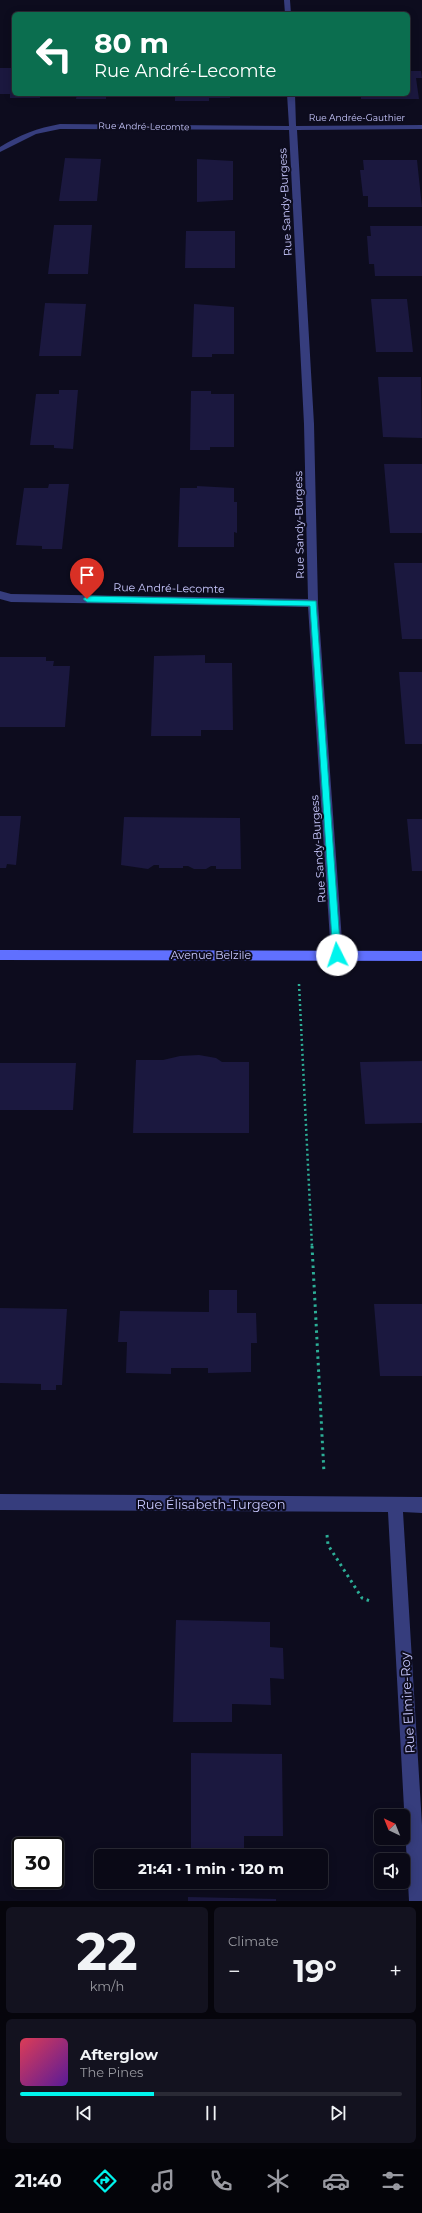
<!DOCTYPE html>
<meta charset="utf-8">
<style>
:root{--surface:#0a0916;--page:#13121f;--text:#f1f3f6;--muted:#999aa1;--line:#2a2a35;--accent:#00f4ed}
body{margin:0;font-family:Montserrat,sans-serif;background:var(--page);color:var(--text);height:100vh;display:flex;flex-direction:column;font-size:15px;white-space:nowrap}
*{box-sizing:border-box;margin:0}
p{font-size:13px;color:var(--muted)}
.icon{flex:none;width:22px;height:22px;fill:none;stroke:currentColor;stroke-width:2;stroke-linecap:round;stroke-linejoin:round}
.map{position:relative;height:1901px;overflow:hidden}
.drawer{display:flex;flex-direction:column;gap:6px;padding:6px;background:#06050c;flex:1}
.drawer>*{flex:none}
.top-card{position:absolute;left:12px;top:12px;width:398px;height:84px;border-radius:6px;box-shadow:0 2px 10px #0003,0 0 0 1px var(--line);background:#0b6e4f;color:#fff;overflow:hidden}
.needle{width:26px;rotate:317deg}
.buttons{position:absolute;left:374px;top:1809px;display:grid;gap:8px}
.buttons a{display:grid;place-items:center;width:36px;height:36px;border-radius:6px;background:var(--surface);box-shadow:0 2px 10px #0003,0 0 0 1px var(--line);font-size:20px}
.speed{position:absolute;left:12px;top:1837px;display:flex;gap:8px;font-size:20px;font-weight:700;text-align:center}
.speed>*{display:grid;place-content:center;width:52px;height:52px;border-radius:50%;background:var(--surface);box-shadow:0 2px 10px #0003,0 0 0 1px var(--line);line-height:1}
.speed .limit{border:2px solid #111;border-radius:6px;background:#fff;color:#111}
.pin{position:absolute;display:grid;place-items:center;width:34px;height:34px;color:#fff;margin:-41px -17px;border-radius:50% 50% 50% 0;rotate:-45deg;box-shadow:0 0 4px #0007}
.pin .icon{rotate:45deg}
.me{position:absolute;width:44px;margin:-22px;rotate:356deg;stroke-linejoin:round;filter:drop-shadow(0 0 3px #0008)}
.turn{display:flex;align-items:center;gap:14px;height:84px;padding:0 16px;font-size:18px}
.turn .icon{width:52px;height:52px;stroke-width:2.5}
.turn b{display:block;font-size:28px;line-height:34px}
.big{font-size:30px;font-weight:700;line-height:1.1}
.drawer .card{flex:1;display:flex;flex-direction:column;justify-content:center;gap:6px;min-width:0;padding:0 14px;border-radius:6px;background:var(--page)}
.drawer .dial{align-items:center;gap:0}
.dial b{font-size:52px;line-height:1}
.song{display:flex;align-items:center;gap:12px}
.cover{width:48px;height:48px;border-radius:6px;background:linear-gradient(135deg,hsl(350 70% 55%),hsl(270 70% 35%))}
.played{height:4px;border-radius:2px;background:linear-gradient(90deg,var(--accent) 35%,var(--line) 35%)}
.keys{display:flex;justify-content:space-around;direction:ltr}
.heat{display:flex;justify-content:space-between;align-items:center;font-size:22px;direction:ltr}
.drawer .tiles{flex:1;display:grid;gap:6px;grid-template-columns:1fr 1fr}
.card:last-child{grid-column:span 2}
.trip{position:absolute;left:94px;top:1849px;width:234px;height:40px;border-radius:6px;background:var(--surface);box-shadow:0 2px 10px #0003,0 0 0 1px var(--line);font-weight:700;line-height:40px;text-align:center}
.dock{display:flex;height:64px;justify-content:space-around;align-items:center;background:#040409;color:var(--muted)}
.dock .icon{width:28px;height:28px}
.dock .selected{color:var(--accent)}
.dock b{font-size:18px;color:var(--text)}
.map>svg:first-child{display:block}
.building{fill:#1b183f}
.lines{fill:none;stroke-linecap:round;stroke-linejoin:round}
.path-far1{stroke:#2caf97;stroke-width:2.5;stroke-dasharray:2 3;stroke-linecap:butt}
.path{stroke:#2caf97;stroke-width:3;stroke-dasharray:2.5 4;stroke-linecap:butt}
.street{fill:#363d7d;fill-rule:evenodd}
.secondary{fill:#6070ff;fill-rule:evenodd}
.route{fill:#00f4ed;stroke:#009f9a}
.labels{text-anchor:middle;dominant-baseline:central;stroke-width:4;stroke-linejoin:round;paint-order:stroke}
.far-street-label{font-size:9px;fill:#c9c9ff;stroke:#0d0c1e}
.street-label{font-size:11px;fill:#c9c9ff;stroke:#0d0c1e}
.near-street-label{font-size:13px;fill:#c9c9ff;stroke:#0d0c1e}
</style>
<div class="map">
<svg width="422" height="1901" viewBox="0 0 422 1901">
<rect width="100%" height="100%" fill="#0d0c1e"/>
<path class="building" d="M 0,68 L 14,68 L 14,94 L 40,94 L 40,98 L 10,98 L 10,94 L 0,94 Z
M 408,71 L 421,71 L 422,78 L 416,78 L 419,99 L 361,99 L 361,94 L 408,94 Z
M 77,94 L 106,94 L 106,99 L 76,99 Z
M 175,94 L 230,94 L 230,98 L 209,98 L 209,101 L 175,101 Z
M 65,158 L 101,159 L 97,201 L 59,201 Z
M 197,159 L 233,161 L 233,200 L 197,202 Z
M 363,160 L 417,160 L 422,207 L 368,207 L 368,196 L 363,196 L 360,170 L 364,170 Z
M 54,225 L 92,225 L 88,274 L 48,274 Z
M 370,226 L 422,226 L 422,276 L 375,276 L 374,264 L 369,264 L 367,236 L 371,236 Z
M 186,231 L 235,231 L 235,268 L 185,268 Z
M 371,299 L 407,299 L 413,352 L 376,352 Z
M 45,303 L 86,304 L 81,356 L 39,356 Z
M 194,304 L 234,307 L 234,354 L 212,354 L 212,357 L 192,357 Z
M 378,377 L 421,377 L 422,438 L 383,437 Z
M 59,390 L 78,390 L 73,449 L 54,448 L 54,445 L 30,445 L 36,394 L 59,394 Z
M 191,391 L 211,391 L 211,394 L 234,394 L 234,447 L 210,447 L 210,450 L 190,450 Z
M 384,464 L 422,464 L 422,533 L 390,533 Z
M 49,484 L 69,484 L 62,549 L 42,549 L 42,546 L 16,545 L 24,488 L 48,488 Z
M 197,486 L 234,488 L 234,502 L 237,502 L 237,533 L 234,532 L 234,547 L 178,547 L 180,488 L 197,488 Z
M 394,563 L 422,563 L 422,639 L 402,639 Z
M 205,655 L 205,663 L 232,663 L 233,730 L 201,730 L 201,736 L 151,736 L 154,656 Z
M 0,657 L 46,657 L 46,661 L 54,661 L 53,666 L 70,666 L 65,727 L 0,727 Z
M 399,672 L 422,672 L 422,744 L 405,744 Z
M 0,816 L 21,816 L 16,865 L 7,864 L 6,868 L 0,868 Z
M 124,817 L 240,818 L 241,869 L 216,869 L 216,866 L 211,866 L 206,869 L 194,869 L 188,866 L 183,866 L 183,868 L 159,868 L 159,865 L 154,865 L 148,869 L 121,865 Z
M 407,819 L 422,819 L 422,871 L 412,871 Z
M 199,1055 L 216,1058 L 222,1062 L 249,1062 L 249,1133 L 133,1133 L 136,1060 L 163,1060 L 180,1056 Z
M 422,1061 L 422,1123 L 365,1124 L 360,1062 Z
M 0,1063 L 76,1063 L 73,1110 L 0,1110 Z
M 209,1290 L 237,1290 L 237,1313 L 256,1313 L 257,1343 L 251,1343 L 251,1372 L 208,1373 L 208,1368 L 171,1368 L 171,1374 L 126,1373 L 127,1342 L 118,1342 L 120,1311 L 209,1312 Z
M 374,1304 L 422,1304 L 422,1376 L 380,1376 Z
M 0,1308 L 67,1309 L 62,1385 L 56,1385 L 56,1390 L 41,1390 L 41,1384 L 0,1383 Z
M 176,1620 L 270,1622 L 270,1647 L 283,1648 L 284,1679 L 270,1678 L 271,1705 L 232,1704 L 232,1722 L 173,1722 Z
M 191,1753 L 282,1754 L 283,1836 L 244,1836 L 244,1856 L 191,1856 Z
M 188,1897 L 276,1899 L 276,1901 L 188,1901 Z"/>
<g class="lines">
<path class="path-far1" d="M 299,984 L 312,1247"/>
<path class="path" d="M 312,1246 L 324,1473
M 327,1535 L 328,1545 L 362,1598 L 370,1601"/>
<path class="street" d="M 284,0 L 290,0 L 291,14 L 285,14 Z
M 287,94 L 295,94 L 296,126 L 422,125 L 422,129 L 297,130 L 314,424 L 318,603 L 343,955 L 341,959 L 333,959 L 331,955 L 308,607 L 11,602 L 0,599 L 0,591 L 11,594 L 308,599 L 304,424 L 289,130 L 60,129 L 36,134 L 0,152 L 0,147 C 19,135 38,128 60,124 L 289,126 Z
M 0,1494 L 422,1497 L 422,1513 L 403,1512 L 422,1825 L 422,1901 L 409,1901 L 388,1512 L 0,1510 Z"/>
<path class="secondary" d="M 0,950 L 422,951 L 422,961 L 0,960 Z"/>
</g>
<path class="route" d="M 87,596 L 316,601 L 341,958 L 334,958 L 333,955 L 310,606 L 87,602 L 83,599 Z"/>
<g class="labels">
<g class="far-street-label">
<text x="357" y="117">Rue Andrée-Gauthier</text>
<text transform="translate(144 126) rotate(1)">Rue André-Lecomte</text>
</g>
<g class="street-label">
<text transform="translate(285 202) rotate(-93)">Rue Sandy-Burgess</text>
<text transform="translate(299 525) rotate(-91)">Rue Sandy-Burgess</text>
<text transform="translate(169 588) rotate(1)">Rue André-Lecomte</text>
<text transform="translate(318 849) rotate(-94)">Rue Sandy-Burgess</text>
<text x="211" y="955">Avenue Belzile</text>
</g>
<g class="near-street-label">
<text x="211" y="1504">Rue Élisabeth-Turgeon</text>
<text transform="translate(407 1703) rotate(-93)">Rue Elmire-Roy</text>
</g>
</g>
</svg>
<div class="buttons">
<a><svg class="needle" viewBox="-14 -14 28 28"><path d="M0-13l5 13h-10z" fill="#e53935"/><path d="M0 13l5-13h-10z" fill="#999aa1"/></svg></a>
<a><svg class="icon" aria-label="sound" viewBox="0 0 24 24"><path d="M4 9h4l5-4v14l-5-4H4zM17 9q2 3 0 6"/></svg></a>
</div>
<div class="speed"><div class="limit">30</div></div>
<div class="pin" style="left:87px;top:599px;background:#d93025"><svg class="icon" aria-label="arrive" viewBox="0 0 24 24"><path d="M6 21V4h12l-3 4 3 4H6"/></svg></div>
<svg class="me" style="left:337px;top:955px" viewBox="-20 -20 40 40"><circle r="19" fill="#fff"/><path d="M0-13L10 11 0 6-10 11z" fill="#00f4ed"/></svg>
<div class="trip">21:41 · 1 min · 120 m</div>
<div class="top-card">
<div class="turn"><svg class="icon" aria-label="left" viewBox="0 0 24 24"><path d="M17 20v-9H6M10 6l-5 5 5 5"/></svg><div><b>80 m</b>Rue André-Lecomte</div></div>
</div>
</div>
<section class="drawer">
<div class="tiles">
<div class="card dial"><b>22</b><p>km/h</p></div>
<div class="card"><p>Climate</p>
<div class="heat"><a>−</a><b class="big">19°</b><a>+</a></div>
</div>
<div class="card">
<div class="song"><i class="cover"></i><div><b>Afterglow</b><p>The Pines</p></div></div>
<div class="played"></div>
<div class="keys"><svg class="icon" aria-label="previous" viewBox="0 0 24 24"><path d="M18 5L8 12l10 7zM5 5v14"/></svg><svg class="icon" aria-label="pause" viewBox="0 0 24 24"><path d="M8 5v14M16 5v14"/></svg><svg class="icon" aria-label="next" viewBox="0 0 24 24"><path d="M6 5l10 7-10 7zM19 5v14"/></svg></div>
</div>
</div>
</section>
<nav class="dock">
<b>21:40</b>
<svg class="icon selected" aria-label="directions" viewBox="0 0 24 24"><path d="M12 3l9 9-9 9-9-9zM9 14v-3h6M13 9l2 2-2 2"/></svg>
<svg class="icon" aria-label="music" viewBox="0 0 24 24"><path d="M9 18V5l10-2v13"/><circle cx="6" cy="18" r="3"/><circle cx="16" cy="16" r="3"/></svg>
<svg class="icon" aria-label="phone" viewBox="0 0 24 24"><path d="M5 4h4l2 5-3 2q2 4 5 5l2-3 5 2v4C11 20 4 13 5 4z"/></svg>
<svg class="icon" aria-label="climate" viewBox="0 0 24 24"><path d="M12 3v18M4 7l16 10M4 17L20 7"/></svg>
<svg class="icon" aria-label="car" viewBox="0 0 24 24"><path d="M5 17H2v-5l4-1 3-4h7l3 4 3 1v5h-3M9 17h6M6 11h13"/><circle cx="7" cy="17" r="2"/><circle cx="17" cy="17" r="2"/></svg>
<svg class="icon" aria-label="filters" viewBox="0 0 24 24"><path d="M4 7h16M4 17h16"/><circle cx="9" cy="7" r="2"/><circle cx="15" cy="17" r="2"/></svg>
</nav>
